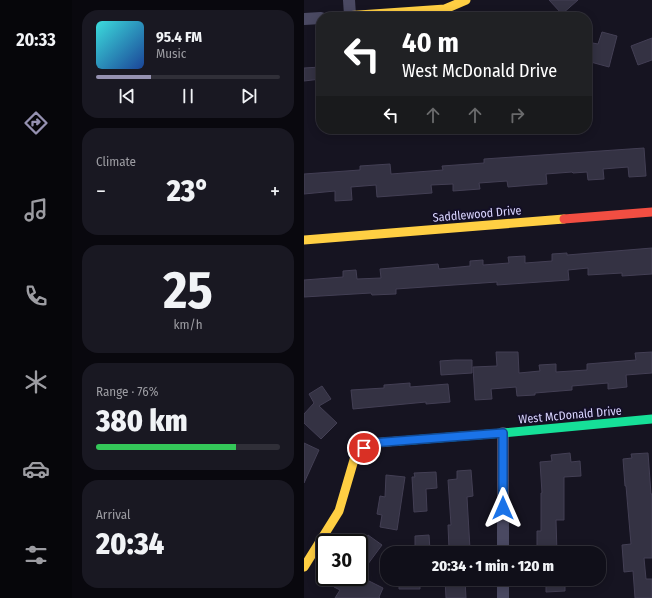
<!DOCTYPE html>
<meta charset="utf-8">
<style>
:root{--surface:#100f19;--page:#191822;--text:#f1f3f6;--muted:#9c9ca2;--line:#302f38;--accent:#9591b1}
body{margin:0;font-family:"Fira Sans Condensed",sans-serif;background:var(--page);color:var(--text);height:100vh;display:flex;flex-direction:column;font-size:15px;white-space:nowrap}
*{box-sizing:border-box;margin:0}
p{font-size:13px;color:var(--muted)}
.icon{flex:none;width:22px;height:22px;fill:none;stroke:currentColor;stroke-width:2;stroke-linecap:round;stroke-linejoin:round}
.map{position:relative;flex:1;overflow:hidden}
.details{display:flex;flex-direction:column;gap:10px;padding:10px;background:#09080e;width:232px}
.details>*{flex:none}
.hud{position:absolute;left:12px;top:12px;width:276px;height:122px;border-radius:16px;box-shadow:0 2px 10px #0003,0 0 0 1px var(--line);background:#202124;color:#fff;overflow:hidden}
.speed{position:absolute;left:12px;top:534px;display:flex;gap:8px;font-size:20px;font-weight:700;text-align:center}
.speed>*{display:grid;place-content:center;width:52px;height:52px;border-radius:50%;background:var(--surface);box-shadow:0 2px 10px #0003,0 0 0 1px var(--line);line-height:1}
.speed .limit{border:2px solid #111;border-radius:6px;background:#fff;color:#111}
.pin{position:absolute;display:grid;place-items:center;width:34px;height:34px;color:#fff;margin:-17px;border:2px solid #fff;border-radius:50%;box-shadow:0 1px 4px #0007}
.me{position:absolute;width:44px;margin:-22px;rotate:0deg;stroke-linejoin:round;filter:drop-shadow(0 0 3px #0008)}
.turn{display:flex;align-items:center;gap:14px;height:84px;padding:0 20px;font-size:18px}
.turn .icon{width:52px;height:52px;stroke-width:2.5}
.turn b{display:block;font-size:28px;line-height:34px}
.lanes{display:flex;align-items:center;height:38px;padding:0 20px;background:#0003;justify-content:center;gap:20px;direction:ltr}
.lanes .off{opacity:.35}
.big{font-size:30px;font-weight:800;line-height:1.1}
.details .widget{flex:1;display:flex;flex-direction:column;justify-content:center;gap:6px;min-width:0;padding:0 14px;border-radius:16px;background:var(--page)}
.details .dial{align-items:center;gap:0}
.dial b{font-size:52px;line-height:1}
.song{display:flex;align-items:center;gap:12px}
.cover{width:48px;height:48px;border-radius:6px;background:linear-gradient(135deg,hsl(180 70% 55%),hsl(220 70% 35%))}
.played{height:4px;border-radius:2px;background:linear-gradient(90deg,var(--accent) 30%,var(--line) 30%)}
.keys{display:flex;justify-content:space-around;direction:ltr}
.heat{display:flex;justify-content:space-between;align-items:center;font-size:22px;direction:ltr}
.charge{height:6px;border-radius:3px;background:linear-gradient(90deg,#34c759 76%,var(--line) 0)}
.trip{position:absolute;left:76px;top:546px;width:226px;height:40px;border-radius:16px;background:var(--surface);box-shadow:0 2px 10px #0003,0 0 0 1px var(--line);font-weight:800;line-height:40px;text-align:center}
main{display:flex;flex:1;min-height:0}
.tab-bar{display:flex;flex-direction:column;width:72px;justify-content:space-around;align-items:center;background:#06060a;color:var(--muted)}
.tab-bar .icon{width:28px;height:28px}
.tab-bar .on{color:var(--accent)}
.tab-bar b{font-size:18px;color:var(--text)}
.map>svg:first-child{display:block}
.building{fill:#343243;stroke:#433f54}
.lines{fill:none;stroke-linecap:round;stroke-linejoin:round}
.street{stroke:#4a4962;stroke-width:12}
.fast{stroke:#16e098;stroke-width:9}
.slow{stroke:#ffcf43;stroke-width:9}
.jam{stroke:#f24e42;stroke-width:9}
.route-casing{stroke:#114b97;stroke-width:10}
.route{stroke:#1a73e8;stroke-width:7}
.labels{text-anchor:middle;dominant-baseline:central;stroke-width:4;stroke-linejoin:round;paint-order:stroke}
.street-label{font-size:12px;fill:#d9d4ff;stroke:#130f26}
</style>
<main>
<nav class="tab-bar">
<b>20:33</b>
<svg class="icon on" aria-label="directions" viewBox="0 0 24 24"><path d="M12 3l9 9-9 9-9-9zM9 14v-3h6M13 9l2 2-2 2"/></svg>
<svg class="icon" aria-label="music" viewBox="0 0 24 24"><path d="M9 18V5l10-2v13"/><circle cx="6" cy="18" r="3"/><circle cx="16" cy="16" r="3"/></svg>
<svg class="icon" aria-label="phone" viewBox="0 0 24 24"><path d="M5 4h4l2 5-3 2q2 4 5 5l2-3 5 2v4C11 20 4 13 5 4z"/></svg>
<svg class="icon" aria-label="climate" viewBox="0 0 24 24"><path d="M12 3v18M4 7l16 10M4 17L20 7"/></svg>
<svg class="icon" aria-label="car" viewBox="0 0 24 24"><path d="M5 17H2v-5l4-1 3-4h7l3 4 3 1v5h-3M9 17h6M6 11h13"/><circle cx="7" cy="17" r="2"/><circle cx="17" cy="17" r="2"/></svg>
<svg class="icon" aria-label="filters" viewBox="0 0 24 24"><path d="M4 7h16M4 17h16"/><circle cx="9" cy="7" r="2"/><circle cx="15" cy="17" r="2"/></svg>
</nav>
<section class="details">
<div class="widget">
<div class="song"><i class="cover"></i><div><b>95.4 FM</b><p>Music</p></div></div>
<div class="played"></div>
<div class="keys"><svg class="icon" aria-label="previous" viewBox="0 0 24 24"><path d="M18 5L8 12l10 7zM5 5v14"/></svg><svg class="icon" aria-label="pause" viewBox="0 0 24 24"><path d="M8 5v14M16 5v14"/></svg><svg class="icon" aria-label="next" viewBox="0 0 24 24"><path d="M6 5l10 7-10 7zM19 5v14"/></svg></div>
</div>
<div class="widget"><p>Climate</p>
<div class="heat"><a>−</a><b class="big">23°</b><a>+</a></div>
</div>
<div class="widget dial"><b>25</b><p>km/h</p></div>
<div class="widget"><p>Range · 76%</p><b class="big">380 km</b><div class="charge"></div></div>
<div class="widget"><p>Arrival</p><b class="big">20:34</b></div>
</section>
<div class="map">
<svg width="348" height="598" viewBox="0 0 348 598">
<rect width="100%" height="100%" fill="#161421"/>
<path class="building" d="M 245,0 L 274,0 L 258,14 Z
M 298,32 L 313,36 L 305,67 L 283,61 L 283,42 L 294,44 Z
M 348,38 L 348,60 L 334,65 L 327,46 Z
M 17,67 L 17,79 L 0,81 L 0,68 Z
M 340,148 L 342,176 L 325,177 L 324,167 L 299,169 L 300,179 L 284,180 L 283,172 L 269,173 L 268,172 L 242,174 L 243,184 L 228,185 L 204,187 L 203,181 L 175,183 L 176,189 L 149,191 L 149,184 L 127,185 L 128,193 L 73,197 L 72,185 L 47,187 L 48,200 L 31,201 L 31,191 L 0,194 L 0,174 L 56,170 L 56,166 L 86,164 L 87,174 L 139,170 L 138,166 L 180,163 L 180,159 Z
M 348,248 L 348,274 L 318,276 L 318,273 L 284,275 L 284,268 L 264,270 L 265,280 L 193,285 L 193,282 L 92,289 L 92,294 L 68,295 L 67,293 L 0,297 L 0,280 L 39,277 L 39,271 L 52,270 L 53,279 L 77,278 L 76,269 L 134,264 L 135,269 L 166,266 L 166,261 L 179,260 L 179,265 L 205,263 L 204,257 L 221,256 L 221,263 L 248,261 L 248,254 L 263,253 L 263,255 Z
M 192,352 L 214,352 L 215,373 L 236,371 L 235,365 L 252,364 L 252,372 L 283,370 L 283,364 L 332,360 L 331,353 L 348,352 L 348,373 L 322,375 L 323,387 L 304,389 L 304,383 L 268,386 L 268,390 L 231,393 L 231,395 L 213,396 L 212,387 L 187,389 L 188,399 L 171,400 L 169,367 L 193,366 Z
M 151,360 L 168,360 L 168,373 L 137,375 L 136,361 Z
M 106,383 L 106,387 L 144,384 L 146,402 L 122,404 L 122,402 L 49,409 L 47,390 L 80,388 L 80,385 Z
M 18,386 L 27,399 L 15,406 L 33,423 L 17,439 L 0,423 L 0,414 L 10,403 L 5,394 Z
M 0,443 L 15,450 L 0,483 Z
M 266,453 L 267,462 L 276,461 L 277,476 L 260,477 L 260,520 L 252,520 L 253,553 L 233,553 L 233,531 L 237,531 L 237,493 L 238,493 L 236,462 L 248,461 L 247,455 Z
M 344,453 L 347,494 L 348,494 L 348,558 L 340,558 L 342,579 L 348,579 L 348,598 L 331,598 L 329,571 L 320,572 L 318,545 L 327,544 L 322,486 L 321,486 L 319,459 L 328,458 L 327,454 Z
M 167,470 L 169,496 L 163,497 L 166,549 L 145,549 L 144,525 L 147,525 L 144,480 L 153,479 L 153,471 Z
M 132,472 L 133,488 L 122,489 L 123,511 L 110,512 L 108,477 L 111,477 L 110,473 Z
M 82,475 L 101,477 L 93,530 L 76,527 L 78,515 L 73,514 L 76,496 L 81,497 Z
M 64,535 L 78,545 L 55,576 L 79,588 L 75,597 L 76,598 L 31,598 L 36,590 L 30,587 L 35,577 L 40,577 L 55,586 L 55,548 Z
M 125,535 L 126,550 L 111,551 L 111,536 Z
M 95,579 L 116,579 L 116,589 L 95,589 Z
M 141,579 L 161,579 L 162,598 L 142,598 Z
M 242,579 L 261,579 L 261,591 L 242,592 Z"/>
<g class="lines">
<path class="street" d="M 45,0 L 46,15
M 0,19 L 17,18
M 199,433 L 199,553
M 199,579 L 199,598"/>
<path class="fast" d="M 95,441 L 199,433 L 348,419"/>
<path class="slow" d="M 26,17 L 141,9 L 162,0
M 0,240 L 260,219
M 0,567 L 35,511 L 52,453 L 68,443 L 95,441"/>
<path class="jam" d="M 260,219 L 348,212"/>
</g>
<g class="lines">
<g class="route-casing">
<path id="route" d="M 60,448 L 68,443 L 199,433 L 199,508"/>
</g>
<use href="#route" class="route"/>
</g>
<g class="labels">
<g class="street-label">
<text transform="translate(173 214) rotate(-5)">Saddlewood Drive</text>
<text transform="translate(266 415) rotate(-5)">West McDonald Drive</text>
</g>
</g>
</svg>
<div class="speed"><div class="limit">30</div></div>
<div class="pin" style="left:60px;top:448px;background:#d93025"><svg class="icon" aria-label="arrive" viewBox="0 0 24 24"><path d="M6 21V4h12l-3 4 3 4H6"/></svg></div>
<svg class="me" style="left:199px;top:508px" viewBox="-20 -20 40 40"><path d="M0-17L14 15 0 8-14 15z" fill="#1a73e8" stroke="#fff" stroke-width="4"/></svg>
<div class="trip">20:34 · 1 min · 120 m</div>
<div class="hud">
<div class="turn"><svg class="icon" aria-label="left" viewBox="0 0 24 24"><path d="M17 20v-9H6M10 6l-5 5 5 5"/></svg><div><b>40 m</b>West McDonald Drive</div></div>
<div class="lanes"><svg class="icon" aria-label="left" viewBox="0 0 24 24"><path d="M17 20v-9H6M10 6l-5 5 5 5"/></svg><svg class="icon off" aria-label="ahead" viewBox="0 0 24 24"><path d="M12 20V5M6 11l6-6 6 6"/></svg><svg class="icon off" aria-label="ahead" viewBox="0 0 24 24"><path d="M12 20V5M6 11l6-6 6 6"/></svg><svg class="icon off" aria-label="right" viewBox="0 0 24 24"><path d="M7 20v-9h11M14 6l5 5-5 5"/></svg></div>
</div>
</div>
</main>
